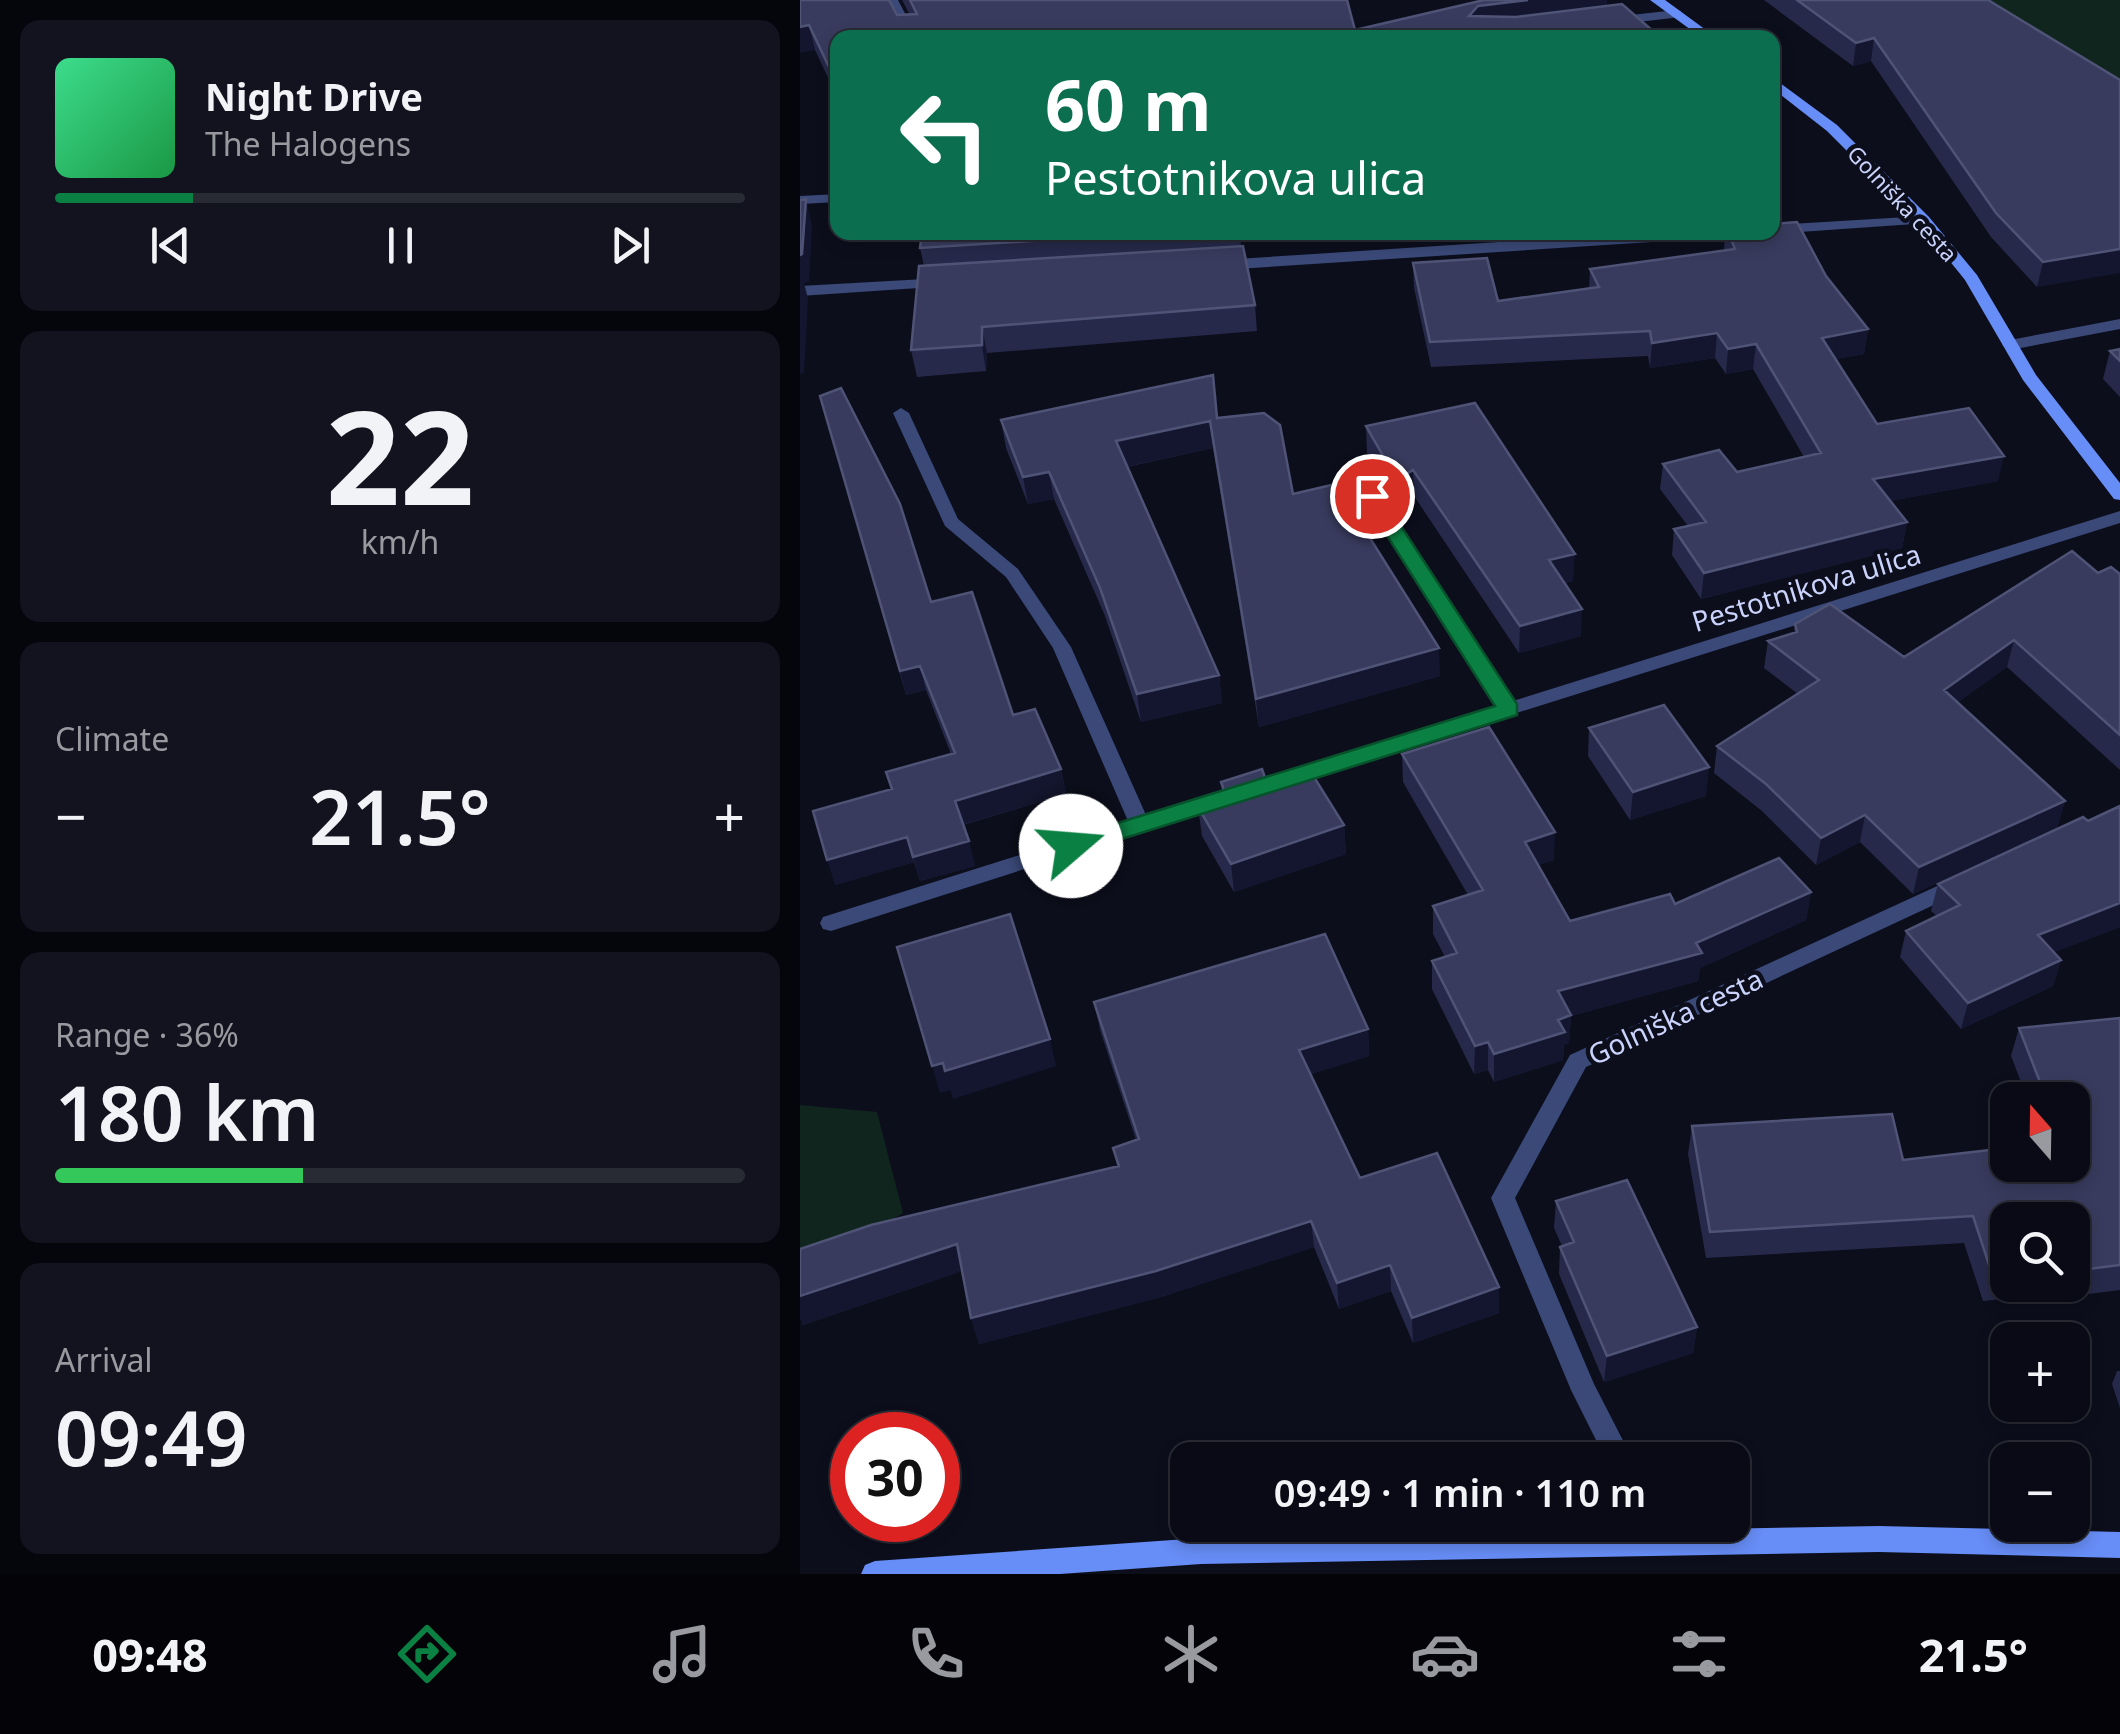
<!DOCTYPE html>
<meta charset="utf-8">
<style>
:root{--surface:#090a15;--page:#12131e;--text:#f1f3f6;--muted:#999aa0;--line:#292b34;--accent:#0b8043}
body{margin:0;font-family:"Noto Sans",sans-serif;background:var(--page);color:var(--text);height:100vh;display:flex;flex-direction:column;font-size:38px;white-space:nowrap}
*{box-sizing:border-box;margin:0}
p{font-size:32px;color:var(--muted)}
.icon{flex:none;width:55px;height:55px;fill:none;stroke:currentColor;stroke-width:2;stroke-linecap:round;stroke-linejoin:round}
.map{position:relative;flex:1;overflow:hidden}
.sheet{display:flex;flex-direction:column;gap:20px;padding:20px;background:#05060c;width:800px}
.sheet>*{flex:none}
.guide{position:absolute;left:30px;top:30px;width:950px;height:210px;border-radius:20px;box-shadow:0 5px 15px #0003,0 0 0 2px var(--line);background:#0b6e4f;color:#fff;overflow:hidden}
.needle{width:65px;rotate:340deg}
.tools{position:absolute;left:1190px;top:1082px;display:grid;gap:20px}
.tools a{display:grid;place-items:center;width:100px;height:100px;border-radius:20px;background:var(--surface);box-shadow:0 5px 15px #0003,0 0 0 2px var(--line);font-size:50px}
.speed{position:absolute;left:30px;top:1412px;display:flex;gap:20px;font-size:50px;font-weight:700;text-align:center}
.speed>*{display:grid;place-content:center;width:130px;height:130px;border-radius:50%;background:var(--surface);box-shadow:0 5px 15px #0003,0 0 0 2px var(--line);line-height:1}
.speed .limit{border:15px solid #d22;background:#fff;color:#111}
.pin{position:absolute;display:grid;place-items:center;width:85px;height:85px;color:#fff;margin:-42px;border:5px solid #fff;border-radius:50%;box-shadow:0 2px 10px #0007}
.me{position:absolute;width:110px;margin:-55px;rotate:72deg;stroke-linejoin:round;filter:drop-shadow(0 0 8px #0008)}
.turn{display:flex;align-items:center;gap:35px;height:210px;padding:0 50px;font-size:45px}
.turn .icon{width:130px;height:130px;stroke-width:2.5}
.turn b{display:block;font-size:70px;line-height:85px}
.big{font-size:75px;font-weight:600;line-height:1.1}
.sheet .widget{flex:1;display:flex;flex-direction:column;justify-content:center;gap:15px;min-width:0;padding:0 35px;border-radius:20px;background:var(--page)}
.sheet .dial{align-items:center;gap:0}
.dial b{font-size:130px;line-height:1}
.song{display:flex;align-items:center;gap:30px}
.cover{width:120px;height:120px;border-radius:15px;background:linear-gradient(135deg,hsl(150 70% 55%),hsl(140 70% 35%))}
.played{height:10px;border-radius:5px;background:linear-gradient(90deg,var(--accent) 20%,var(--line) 20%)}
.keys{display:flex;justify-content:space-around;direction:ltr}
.heat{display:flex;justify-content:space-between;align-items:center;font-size:55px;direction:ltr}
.charge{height:15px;border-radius:8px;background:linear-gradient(90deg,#34c759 36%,var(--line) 0)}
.trip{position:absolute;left:370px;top:1442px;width:580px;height:100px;border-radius:20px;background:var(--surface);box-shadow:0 5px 15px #0003,0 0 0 2px var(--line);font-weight:600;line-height:100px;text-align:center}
.tabs{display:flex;height:160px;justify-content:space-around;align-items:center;background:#040408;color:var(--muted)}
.tabs .icon{width:70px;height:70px}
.tabs .active{color:var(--accent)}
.tabs b{font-size:45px;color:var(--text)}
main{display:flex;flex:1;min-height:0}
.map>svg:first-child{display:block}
.green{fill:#10251e}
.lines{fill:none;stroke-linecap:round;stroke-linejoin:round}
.street{fill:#3a4978;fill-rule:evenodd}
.secondary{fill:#678df6;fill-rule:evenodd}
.wall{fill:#262949;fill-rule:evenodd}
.shaded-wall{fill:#14162f}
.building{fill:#383b5d;stroke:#4f5376;stroke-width:2.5}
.route{fill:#0b8043;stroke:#07532c;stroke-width:2.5}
.labels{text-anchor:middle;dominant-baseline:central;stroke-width:9;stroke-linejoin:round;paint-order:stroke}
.far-street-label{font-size:22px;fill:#cad3fc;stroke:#0c0e1c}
.street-label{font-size:28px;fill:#cad3fc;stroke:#0c0e1c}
</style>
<main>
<section class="sheet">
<div class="widget">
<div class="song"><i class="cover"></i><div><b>Night Drive</b><p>The Halogens</p></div></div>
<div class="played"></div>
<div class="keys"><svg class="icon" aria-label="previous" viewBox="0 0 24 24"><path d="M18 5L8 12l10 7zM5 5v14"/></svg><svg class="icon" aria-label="pause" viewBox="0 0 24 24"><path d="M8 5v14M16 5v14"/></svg><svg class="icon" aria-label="next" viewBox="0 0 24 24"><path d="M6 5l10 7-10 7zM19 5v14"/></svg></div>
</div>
<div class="widget dial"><b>22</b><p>km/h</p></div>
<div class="widget"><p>Climate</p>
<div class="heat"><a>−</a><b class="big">21.5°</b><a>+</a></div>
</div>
<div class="widget"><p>Range · 36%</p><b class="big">180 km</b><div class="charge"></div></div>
<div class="widget"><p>Arrival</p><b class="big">09:49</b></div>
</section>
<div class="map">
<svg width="1320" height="1574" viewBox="0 0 1320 1574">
<rect width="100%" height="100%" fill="#0c0e1c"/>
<path class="green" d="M 1181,0 L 1320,0 L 1320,108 Z
M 0,1105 L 77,1112 L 103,1213 L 0,1273 Z"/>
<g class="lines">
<path class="street" d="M 86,0 L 98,0 L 118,38 L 105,38 Z
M 876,10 L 881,11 L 881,17 L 813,25 L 806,21 L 813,17 Z
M 38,194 L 38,202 L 0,204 L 0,196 Z
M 1124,216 L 1129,217 L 1129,223 L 972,234 L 966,232 L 972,232 L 972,225 Z
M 852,232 L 936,232 L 929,237 L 421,270 L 413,265 L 421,260 Z
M 143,278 L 148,280 L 148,286 L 0,296 L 0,286 Z
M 1320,319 L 1320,329 L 1210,350 L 1202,345 L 1210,340 Z
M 101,408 L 109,413 L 158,519 L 218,569 L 271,647 L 346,815 L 443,785 L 453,792 L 450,797 L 31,931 L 23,929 L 20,923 L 23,917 L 328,821 L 253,648 L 206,577 L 145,526 L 93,413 Z
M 572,490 L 578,491 L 713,701 L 1320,511 L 1320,523 L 485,786 L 478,784 L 475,779 L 478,774 L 696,706 L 563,495 Z
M 1159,876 L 1166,878 L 1169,884 L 1166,890 L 786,1067 L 715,1198 L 794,1384 L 833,1460 L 806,1460 L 771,1390 L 691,1198 L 770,1055 Z"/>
<path class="secondary" d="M 850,0 L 865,0 L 917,38 L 902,38 Z
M 972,77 L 1037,125 L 1129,217 L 1177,275 L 1236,375 L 1320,483 L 1320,500 L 1314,499 L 1223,380 L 1165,280 L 1119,223 L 1027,131 L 972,88 Z
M 1079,1526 L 1320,1532 L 1320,1558 L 1079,1552 L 401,1564 L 260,1574 L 61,1574 L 65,1565 L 75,1561 L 401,1538 Z"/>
</g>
<path class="wall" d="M 0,0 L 97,15 L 110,15 L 102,0 L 547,0 L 555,30 L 684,0 L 807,0 L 806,6 L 861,38 L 38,38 L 38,99 L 15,50 Z
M 964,0 L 1188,0 L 1320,80 L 1237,287 L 1191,237 L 1071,61 L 1053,66 Z
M 122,232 L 440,232 L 441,246 L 455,305 L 457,331 L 187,353 L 186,371 L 117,377 L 111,350 L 124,266 L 120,248 Z
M 925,232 L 972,232 L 1026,276 L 1068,329 L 1064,354 L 1036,359 L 1077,424 L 1198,481 L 1090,501 L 1107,522 L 1102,548 L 901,599 L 872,555 L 874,529 L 888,526 L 860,489 L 863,464 L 937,472 L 1004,457 L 953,369 L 926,374 L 915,358 L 850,368 L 848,356 L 631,367 L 614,288 L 613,263 L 698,301 L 789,288 L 790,269 L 924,250 Z
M 1320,349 L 1320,397 L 1303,379 L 1310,351 Z
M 417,418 L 493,494 L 640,676 L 459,727 L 413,448 L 327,467 L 419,675 L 422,703 L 341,722 L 305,616 L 254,499 L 228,504 L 206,448 L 201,420 Z
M 27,421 L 131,602 L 213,715 L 261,769 L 266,794 L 163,825 L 175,866 L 120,881 L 114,862 L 35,885 L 91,789 L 151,754 L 126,690 L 106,695 Z
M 566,426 L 773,581 L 765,583 L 781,636 L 719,653 L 614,496 L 597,507 L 567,453 Z
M 1298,573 L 1320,574 L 1320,770 L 1207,667 L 1158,702 L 1265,801 L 1257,828 L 1113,894 L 1060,842 L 1016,865 L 962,811 L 914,773 L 917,746 L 998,694 L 964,668 L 968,641 L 994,633 L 995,624 L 1104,657 Z
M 789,728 L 906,796 L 830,820 L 788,756 Z
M 602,754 L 754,860 L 738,865 L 770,921 L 875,904 L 1011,892 L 1006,920 L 900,968 L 898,981 L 771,1016 L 769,1043 L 764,1045 L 763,1060 L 694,1082 L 688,1070 L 674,1074 L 632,989 L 632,961 L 645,957 L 633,934 L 633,906 L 668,895 L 603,782 Z
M 421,782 L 467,784 L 544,825 L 546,854 L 434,892 L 402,836 L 398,807 L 419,800 L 418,796 L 422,794 Z
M 1320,806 L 1320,927 L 1254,952 L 1261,960 L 1253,986 L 1161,1029 L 1100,957 L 1106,931 L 1137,916 L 1131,911 L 1138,884 L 1288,821 Z
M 294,1002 L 568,1029 L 569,1056 L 511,1074 L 560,1178 L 699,1287 L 699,1313 L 613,1343 L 591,1291 L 539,1309 L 514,1247 L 361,1297 L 179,1344 L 171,1318 L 162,1271 L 3,1325 L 0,1318 L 0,1249 L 317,1167 L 313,1148 L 336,1140 L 300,1030 Z
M 1320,1018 L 1320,1290 L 1233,1301 L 1231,1296 L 1183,1301 L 1164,1243 L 906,1258 L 888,1154 L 892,1126 L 1103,1160 L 1272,1165 L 1272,1100 L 1228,1100 L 1211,1056 L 1219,1028 ZM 1208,1220 L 1272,1220 L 1272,1285 L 1208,1285 Z
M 756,1201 L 897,1327 L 893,1353 L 804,1382 L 759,1274 L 760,1247 L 762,1246 L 754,1228 Z
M 1317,1371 L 1320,1371 L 1320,1408 L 1312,1384 Z"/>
<path class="shaded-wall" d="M 728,0 L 807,0 L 806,15 L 678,30 L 669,16 L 678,6 Z
M 9,25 L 15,50 L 0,53 L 0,27 Z
M 1074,38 L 1071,61 L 1053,66 L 1056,43 Z
M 6,199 L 12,226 L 9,282 L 4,283 L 8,299 L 4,373 L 0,374 L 0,255 Z
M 1320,249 L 1320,273 L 1237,287 L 1243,262 Z
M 182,327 L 187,353 L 186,371 L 182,345 Z
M 1068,329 L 1064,354 L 1019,362 L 1022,338 Z
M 917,333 L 915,358 L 850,368 L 852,343 Z
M 956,344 L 953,369 L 926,374 L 928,349 Z
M 410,421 L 413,448 L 320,468 L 316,441 Z
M 1204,456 L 1198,481 L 1069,505 L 1073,479 Z
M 613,470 L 614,496 L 597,507 L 597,480 Z
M 249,472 L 254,499 L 228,504 L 223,477 Z
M 1107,522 L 1102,548 L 901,599 L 904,573 Z
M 775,554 L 773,581 L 748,587 L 749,560 Z
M 782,609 L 781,636 L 719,653 L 720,626 Z
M 1214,640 L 1207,667 L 1138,717 L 1144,690 Z
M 639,648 L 640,676 L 459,727 L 456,699 Z
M 120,666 L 126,690 L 106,695 L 100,671 Z
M 419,675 L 422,703 L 341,722 L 337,694 Z
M 909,767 L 906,796 L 830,820 L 833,792 Z
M 261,769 L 266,794 L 161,825 L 155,801 Z
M 1265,801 L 1257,828 L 1113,894 L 1119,867 Z
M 1065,815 L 1060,842 L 1016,865 L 1021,838 Z
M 544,825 L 546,854 L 434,892 L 431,864 Z
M 755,832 L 754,860 L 724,870 L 725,842 Z
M 107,837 L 114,862 L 35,885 L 27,860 Z
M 169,841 L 175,866 L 120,881 L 113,857 Z
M 1011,892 L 1006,920 L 900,968 L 898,981 L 771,1016 L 769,1043 L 764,1045 L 763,1060 L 694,1082 L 694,1054 L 758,991 L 896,943 Z
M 1320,903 L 1320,927 L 1230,961 L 1238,935 Z
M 1261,960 L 1253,986 L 1161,1029 L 1168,1003 Z
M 568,1029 L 569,1056 L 502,1077 L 499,1050 Z
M 250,1039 L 256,1066 L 153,1099 L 145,1071 Z
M 688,1042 L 688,1070 L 674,1074 L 675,1046 Z
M 143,1063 L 151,1090 L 140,1093 L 132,1066 Z
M 511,1221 L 514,1247 L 361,1297 L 179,1344 L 171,1318 Z
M 157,1244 L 165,1270 L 3,1325 L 0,1318 L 0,1296 Z
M 590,1265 L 591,1291 L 539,1309 L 537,1283 Z
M 699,1287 L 699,1313 L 613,1343 L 612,1318 Z
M 897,1327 L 893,1353 L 804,1382 L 807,1356 Z"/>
<path class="building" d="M 0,0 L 89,0 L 97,15 L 117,14 L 110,0 L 547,0 L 555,30 L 684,0 L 728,0 L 678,6 L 669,16 L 716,17 L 822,4 L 861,38 L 38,38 L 38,86 L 9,25 L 0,27 Z
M 997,0 L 1188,0 L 1320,80 L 1320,249 L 1243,262 L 1196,213 L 1074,38 L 1056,43 Z
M 6,199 L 2,254 L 0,255 L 0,200 Z
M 997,222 L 1026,276 L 1068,329 L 1022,338 L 1077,424 L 1169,408 L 1204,456 L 1073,479 L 1107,522 L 904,573 L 874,529 L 906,522 L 863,464 L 919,450 L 937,472 L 1021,453 L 956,344 L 928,349 L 917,333 L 852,343 L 850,331 L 630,342 L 613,263 L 687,258 L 698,301 L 799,287 L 790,269 L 935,249 L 928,232 L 972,232 L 972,224 Z
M 122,232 L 373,232 L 120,248 Z
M 443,246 L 455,305 L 182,327 L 182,345 L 111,350 L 119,266 Z
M 1320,349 L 1320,361 L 1310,351 Z
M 413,375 L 417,418 L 464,413 L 480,425 L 493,494 L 536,484 L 639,648 L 456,699 L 410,421 L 316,441 L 419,675 L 337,694 L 300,588 L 249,472 L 223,477 L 201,420 Z
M 41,388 L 100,504 L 131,602 L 172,592 L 213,715 L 235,709 L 261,769 L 155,801 L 169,841 L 113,857 L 107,837 L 27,860 L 13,811 L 92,789 L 86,772 L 155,753 L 120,666 L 100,671 L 20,396 Z
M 675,403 L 775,554 L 749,560 L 782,609 L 720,626 L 613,470 L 597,480 L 566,426 Z
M 1272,551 L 1298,573 L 1311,567 L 1320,574 L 1320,735 L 1214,640 L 1144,690 L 1265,801 L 1119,867 L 1065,815 L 1021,838 L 966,784 L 917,746 L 1019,680 L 968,641 L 997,632 L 995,624 L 1030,604 L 1104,657 Z
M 864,705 L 909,767 L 833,792 L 789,728 Z
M 689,727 L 755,832 L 725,842 L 770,921 L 870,894 L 875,904 L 979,858 L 1011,892 L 896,943 L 902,953 L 758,991 L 771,1015 L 758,1020 L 765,1032 L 694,1054 L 688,1042 L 675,1046 L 632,961 L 657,953 L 633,906 L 683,890 L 602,754 Z
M 462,769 L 467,784 L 509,769 L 544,825 L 431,864 L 398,807 L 420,800 L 418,796 L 425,793 L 421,782 Z
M 1320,806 L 1320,903 L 1238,935 L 1261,960 L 1168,1003 L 1106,931 L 1160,905 L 1138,884 L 1283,817 L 1288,821 Z
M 210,914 L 250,1039 L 145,1071 L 143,1063 L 132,1066 L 97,947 Z
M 525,934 L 568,1029 L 499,1050 L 560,1178 L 637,1153 L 699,1287 L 612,1318 L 590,1265 L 537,1283 L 511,1221 L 356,1271 L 171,1318 L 157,1244 L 0,1296 L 0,1249 L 71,1225 L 319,1166 L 313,1148 L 339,1139 L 294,1002 Z
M 1320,1018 L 1320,1265 L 1272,1271 L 1272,1220 L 1208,1220 L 1208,1273 L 1192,1274 L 1173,1216 L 910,1232 L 892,1126 L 1092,1114 L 1103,1160 L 1208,1148 L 1208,1165 L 1272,1165 L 1272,1100 L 1247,1100 L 1219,1028 Z
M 827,1180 L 897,1327 L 807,1356 L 760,1247 L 774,1242 L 756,1201 Z"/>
<path class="route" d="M 572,489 L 578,491 L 717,704 L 717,715 L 271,855 L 263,852 L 263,840 L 695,706 L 562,496 Z"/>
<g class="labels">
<g class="far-street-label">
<text transform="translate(1103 203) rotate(47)">Golniška cesta</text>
</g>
<g class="street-label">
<text transform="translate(1006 587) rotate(-17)">Pestotnikova ulica</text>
<text transform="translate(875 1016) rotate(-25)">Golniška cesta</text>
</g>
</g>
</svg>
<div class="tools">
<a><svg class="needle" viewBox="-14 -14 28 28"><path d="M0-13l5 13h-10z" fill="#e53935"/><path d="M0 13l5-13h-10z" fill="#999aa0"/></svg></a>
<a><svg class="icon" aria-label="search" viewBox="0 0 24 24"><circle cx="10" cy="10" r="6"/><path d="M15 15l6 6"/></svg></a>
<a>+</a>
<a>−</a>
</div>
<div class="speed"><div class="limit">30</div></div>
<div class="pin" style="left:572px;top:496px;background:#d93025"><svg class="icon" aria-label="arrive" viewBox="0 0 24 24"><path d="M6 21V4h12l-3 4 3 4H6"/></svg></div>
<svg class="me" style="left:271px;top:846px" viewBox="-20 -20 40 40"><circle r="19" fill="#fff"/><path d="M0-13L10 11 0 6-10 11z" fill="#0b8043"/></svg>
<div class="trip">09:49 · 1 min · 110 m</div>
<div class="guide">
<div class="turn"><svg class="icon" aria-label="left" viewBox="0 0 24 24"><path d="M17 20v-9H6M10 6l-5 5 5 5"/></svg><div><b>60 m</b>Pestotnikova ulica</div></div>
</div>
</div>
</main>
<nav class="tabs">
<b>09:48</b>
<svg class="icon active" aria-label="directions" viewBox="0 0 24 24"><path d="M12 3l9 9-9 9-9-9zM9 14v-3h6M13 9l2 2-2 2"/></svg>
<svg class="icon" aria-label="music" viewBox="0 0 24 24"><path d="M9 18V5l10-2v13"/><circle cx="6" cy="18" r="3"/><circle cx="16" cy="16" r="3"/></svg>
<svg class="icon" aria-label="phone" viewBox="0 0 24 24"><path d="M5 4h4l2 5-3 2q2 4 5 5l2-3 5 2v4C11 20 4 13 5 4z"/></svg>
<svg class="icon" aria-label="climate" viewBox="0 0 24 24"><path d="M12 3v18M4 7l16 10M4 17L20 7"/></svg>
<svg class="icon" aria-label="car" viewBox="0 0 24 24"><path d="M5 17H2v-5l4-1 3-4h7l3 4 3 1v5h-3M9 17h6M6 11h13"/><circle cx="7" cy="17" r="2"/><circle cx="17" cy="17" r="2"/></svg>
<svg class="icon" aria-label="filters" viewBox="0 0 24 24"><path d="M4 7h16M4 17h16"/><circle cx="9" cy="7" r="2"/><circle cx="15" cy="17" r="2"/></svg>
<b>21.5°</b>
</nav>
